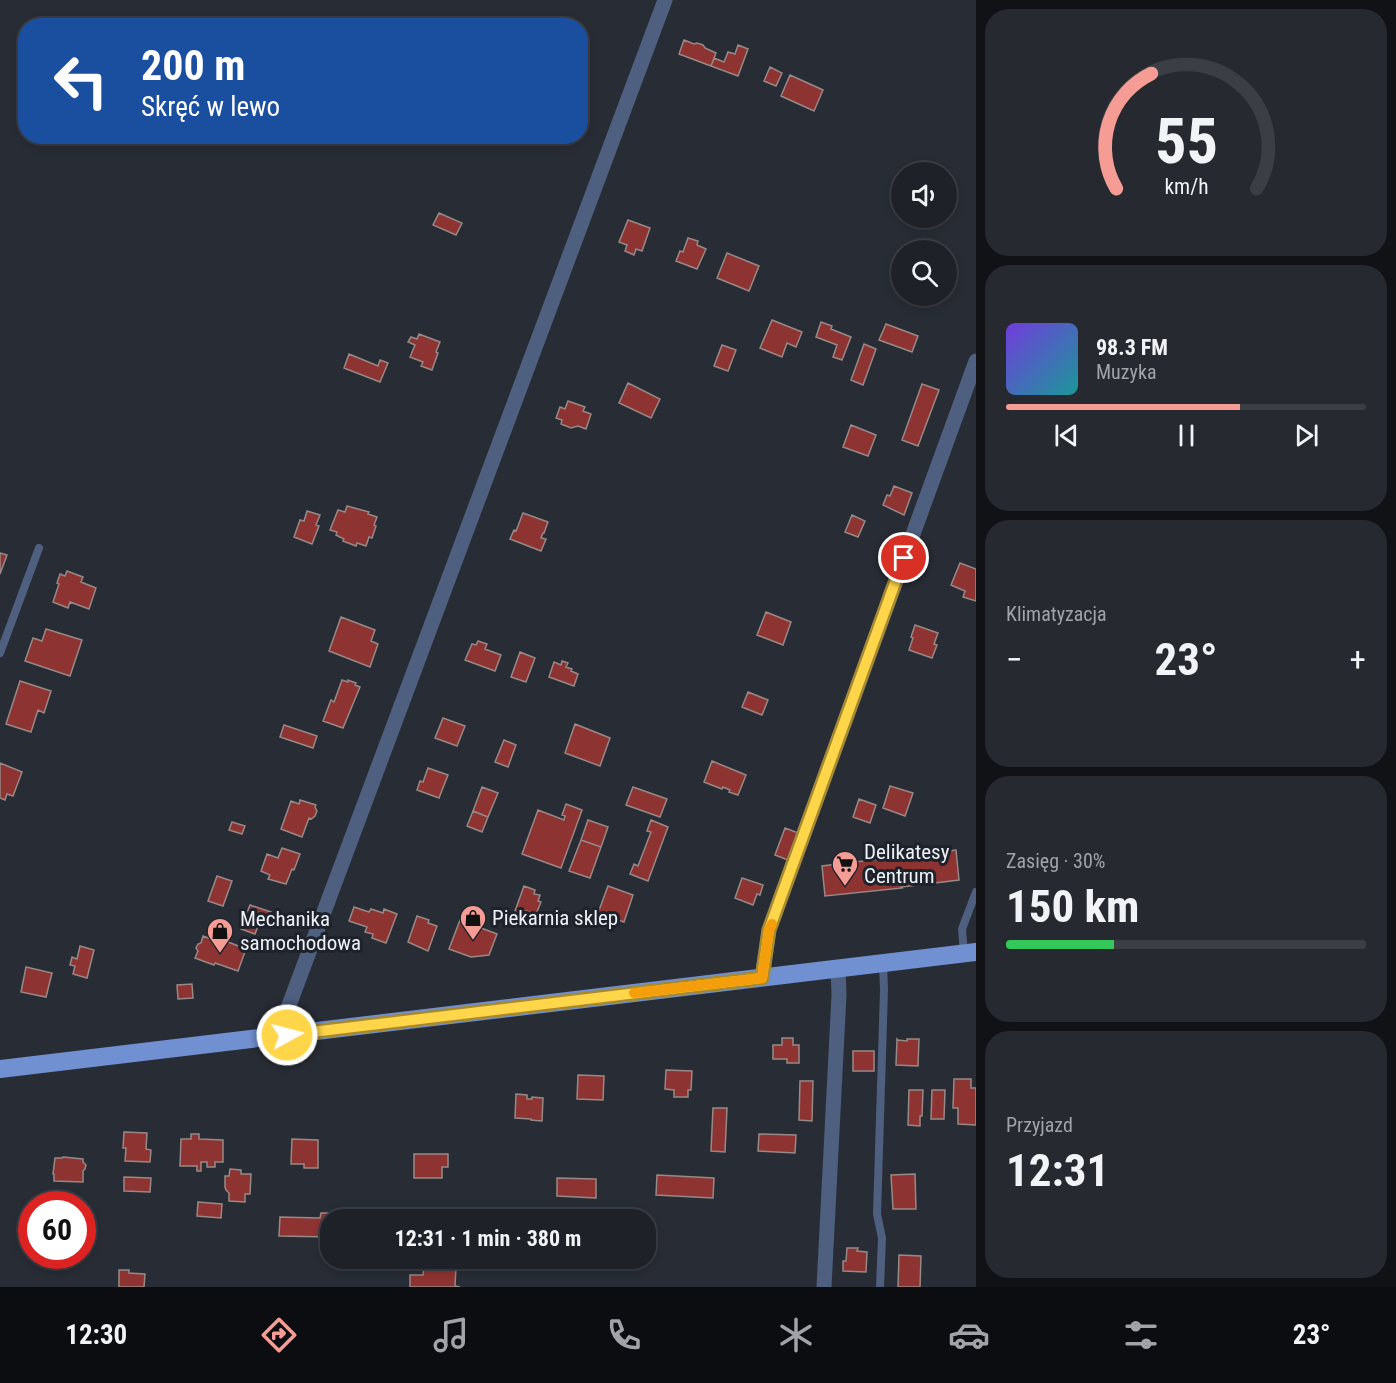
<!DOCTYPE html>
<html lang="pl">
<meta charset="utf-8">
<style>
:root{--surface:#1e2128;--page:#262930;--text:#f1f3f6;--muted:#a1a3a8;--line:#3c3e45;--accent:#f59c95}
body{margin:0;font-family:"Roboto Condensed",sans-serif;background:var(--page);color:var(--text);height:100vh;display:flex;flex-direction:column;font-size:22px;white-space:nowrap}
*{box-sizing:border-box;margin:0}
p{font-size:20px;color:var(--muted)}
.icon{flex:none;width:33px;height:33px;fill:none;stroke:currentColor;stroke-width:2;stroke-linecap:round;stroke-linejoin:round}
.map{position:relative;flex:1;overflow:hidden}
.side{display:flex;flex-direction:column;gap:9px;padding:9px;background:#101216;width:420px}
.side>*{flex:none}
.hud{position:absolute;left:18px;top:18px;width:570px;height:126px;border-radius:24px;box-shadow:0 3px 9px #0003,0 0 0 2px var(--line);background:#1a4fa0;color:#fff;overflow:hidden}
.buttons{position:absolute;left:891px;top:162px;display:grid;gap:12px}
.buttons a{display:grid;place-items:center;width:66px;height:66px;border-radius:50%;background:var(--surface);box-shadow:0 3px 9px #0003,0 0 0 2px var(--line);font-size:30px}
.speed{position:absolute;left:18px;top:1191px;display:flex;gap:12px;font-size:30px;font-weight:700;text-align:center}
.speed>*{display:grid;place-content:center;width:78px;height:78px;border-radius:50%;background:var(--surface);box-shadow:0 3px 9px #0003,0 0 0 2px var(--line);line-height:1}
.speed .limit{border:9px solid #d22;background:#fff;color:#111}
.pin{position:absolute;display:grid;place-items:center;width:51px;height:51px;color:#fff;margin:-26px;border:3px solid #fff;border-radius:50%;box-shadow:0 2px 6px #0007}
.me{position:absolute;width:66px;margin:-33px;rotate:83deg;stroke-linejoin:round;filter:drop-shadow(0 0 4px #0008)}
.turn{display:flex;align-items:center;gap:21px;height:126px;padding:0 24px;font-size:27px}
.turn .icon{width:78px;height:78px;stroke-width:2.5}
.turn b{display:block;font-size:42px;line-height:51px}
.big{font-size:45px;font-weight:700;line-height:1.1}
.side .tile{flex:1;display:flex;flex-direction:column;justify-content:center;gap:9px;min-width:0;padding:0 21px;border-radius:24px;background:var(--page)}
.side .dial{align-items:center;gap:0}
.dial svg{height:156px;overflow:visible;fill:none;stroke:var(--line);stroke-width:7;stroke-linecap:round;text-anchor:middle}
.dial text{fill:var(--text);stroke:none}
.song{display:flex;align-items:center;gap:18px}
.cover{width:72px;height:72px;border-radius:9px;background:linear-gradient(135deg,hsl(260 70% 55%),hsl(180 70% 35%))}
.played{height:6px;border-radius:3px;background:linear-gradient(90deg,var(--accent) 65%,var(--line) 65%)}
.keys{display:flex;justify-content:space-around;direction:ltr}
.heat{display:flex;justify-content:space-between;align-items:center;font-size:33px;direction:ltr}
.charge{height:9px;border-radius:4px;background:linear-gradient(90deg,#34c759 30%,var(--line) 0)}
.trip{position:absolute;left:320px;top:1209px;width:336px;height:60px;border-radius:24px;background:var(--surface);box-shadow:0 3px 9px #0003,0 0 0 2px var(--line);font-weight:700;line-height:60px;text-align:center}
.tab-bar{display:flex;height:96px;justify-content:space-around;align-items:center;background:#0c0d10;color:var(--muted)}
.tab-bar .icon{width:42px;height:42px}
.tab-bar .on{color:var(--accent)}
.tab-bar b{font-size:27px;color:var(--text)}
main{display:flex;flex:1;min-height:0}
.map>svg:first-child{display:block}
.building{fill:#8d3331;stroke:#978987;stroke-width:1.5}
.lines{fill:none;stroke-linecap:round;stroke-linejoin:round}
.lane{stroke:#4f5f7f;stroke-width:8}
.street{stroke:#4f5f7f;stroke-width:15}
.primary{stroke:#7190d2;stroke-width:18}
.route-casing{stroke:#a68a30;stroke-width:15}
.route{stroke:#ffd54a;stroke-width:10}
.slow{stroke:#f59e0b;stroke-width:10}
.labels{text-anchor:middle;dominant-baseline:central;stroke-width:6;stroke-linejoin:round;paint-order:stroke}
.poi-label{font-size:21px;fill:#eef1f7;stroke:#1e222b;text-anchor:start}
</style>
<main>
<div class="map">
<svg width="976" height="1287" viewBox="0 0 976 1287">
<rect width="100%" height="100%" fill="#282c35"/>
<path class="building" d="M 684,40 L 694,44 L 697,43 L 703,45 L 705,48 L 716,53 L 711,66 L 679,54 Z
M 738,45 L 748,49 L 738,76 L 711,66 L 714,58 L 724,62 L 728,52 L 735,54 Z
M 770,67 L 782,73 L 776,86 L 764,81 Z
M 790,75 L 823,90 L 814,111 L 781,96 Z
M 439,213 L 462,223 L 456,235 L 433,225 Z
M 628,220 L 650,228 L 642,251 L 636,249 L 634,255 L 625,251 L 627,245 L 619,242 Z
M 688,238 L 698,241 L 697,245 L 706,249 L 697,269 L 676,261 L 680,251 L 683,252 Z
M 727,253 L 759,266 L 749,291 L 717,278 Z
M 772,320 L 802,332 L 796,347 L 787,343 L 782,357 L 760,348 Z
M 821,322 L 832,326 L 831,329 L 851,337 L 842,360 L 833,357 L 837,345 L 816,337 Z
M 886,324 L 918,336 L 912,352 L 879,340 Z
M 419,334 L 440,342 L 436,352 L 438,353 L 432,370 L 421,366 L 423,362 L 410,357 L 415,345 L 408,342 L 411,337 L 417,339 Z
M 864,344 L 876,349 L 863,385 L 851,380 Z
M 722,345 L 736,350 L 728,371 L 714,366 Z
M 349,354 L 378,366 L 380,360 L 388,363 L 380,382 L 344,368 Z
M 628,383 L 660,399 L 651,418 L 619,403 Z
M 922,384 L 939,390 L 918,446 L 902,440 Z
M 568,401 L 585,407 L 583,411 L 591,414 L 586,429 L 578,426 L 571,428 L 561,424 L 562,420 L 556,418 L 560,407 L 565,409 Z
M 851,425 L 876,435 L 868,456 L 843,447 Z
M 894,486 L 912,493 L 904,515 L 883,505 L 887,495 L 890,496 Z
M 347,506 L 369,512 L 368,514 L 377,517 L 374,525 L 376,526 L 372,538 L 369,537 L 366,546 L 357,543 L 356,546 L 343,541 L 344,539 L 336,535 L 337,532 L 330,530 L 338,510 L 345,512 Z
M 307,511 L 320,515 L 316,525 L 319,526 L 312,544 L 294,537 L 300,520 L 304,521 Z
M 523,513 L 548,522 L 544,533 L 543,533 L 541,538 L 546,539 L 541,551 L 510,539 L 514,530 L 516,531 Z
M 852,515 L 865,521 L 858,537 L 845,532 Z
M 0,553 L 7,555 L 0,574 Z
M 960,563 L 976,569 L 976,601 L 963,597 L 965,591 L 951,585 Z
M 67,571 L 83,577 L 81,582 L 96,588 L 89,609 L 70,602 L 68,608 L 53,602 L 59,584 L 57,583 L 60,574 L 65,576 Z
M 766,612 L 791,622 L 783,645 L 757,635 Z
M 341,617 L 375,630 L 371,641 L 378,644 L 370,667 L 329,651 Z
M 915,625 L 938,633 L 934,644 L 937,645 L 932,658 L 909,650 L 913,638 L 911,637 Z
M 46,629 L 82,640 L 70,676 L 25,661 L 33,638 L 42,641 Z
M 478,641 L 487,644 L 485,649 L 501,655 L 495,671 L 465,660 L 472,644 L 476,645 Z
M 520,652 L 535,658 L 526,682 L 511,677 Z
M 562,661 L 568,663 L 566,667 L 572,669 L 571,671 L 578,674 L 574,686 L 549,677 L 554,662 L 561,665 Z
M 342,680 L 348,682 L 348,680 L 356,683 L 355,685 L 360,687 L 343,728 L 323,721 L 331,700 L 334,702 Z
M 20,681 L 51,691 L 44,713 L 38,710 L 31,732 L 6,724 Z
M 748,692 L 768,700 L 762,715 L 742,707 Z
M 443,718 L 465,726 L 457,746 L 435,738 Z
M 575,724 L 610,738 L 600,766 L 565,753 Z
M 284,725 L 317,736 L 313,748 L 280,737 Z
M 504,740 L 516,745 L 508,767 L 495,762 Z
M 712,761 L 746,775 L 738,795 L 729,792 L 730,790 L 723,787 L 722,789 L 704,782 Z
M 0,763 L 22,772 L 13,796 L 7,794 L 5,800 L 0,798 Z
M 428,768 L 448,775 L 439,798 L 417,790 L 420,781 L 423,782 Z
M 890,786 L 913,793 L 905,816 L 883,808 Z
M 482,787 L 498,793 L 488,817 L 473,811 Z
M 633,787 L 667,799 L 660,817 L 626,805 Z
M 859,799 L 876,805 L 870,823 L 853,817 Z
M 300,800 L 316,805 L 315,807 L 317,811 L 315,816 L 311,819 L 309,818 L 302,837 L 281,829 L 291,801 L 299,804 Z
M 566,804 L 582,810 L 561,868 L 522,854 L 538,810 L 564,820 L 565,816 L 562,815 Z
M 473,811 L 488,817 L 482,832 L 467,826 Z
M 588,820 L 608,827 L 601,847 L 581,840 Z
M 651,820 L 668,827 L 648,881 L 630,874 L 634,864 L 638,866 L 651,832 L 647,831 Z
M 232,822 L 245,826 L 242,834 L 229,830 Z
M 785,828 L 798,833 L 788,860 L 775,855 Z
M 581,840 L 601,847 L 590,878 L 569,871 Z
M 282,848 L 300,854 L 294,870 L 292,869 L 286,884 L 268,879 L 270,875 L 261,871 L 267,854 L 278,858 Z
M 956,850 L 959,880 L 901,887 L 902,888 L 825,896 L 822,866 Z
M 217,876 L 232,881 L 223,906 L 208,901 Z
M 742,878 L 763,885 L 760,895 L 757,894 L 753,905 L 735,898 Z
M 524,886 L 535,890 L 534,894 L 540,895 L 538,901 L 541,902 L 536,914 L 526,911 L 525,914 L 515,911 Z
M 608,886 L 633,895 L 624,922 L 598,913 Z
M 250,905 L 271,912 L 268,920 L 263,922 L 260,921 L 255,934 L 241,929 Z
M 354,907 L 369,912 L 371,909 L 383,913 L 384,909 L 397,914 L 386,943 L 372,938 L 373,934 L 365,932 L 367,927 L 349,921 Z
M 417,916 L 429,920 L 428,923 L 437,926 L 428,951 L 408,942 Z
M 460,920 L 497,934 L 489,955 L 471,957 L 449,949 Z
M 203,936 L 222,943 L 223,940 L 246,949 L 238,971 L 215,963 L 214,965 L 195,958 L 198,951 L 196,948 L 198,944 L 201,943 Z
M 80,946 L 94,950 L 87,978 L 73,974 L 75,966 L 70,965 L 72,957 L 77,959 Z
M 26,967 L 52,973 L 46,997 L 21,992 Z
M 192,984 L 193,998 L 178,999 L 177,985 Z
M 782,1038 L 793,1038 L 793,1045 L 799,1045 L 799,1063 L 787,1063 L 787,1059 L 773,1059 L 773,1045 L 782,1045 Z
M 897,1039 L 898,1040 L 907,1041 L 907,1039 L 919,1039 L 918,1066 L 896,1065 Z
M 853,1051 L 874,1051 L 874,1071 L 853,1071 Z
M 666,1070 L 692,1071 L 691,1090 L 688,1090 L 688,1097 L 674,1097 L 674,1090 L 665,1089 Z
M 578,1075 L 604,1076 L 603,1100 L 577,1099 Z
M 954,1079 L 971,1079 L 971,1088 L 976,1088 L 976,1125 L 958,1124 L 958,1108 L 953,1108 Z
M 800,1081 L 813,1081 L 812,1121 L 799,1120 Z
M 909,1090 L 923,1090 L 922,1116 L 920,1116 L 920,1126 L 908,1125 Z
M 932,1090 L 945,1090 L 944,1119 L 931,1119 Z
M 516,1094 L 527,1095 L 527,1099 L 532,1099 L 532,1097 L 543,1098 L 542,1121 L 531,1120 L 531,1119 L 515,1118 Z
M 713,1108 L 727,1108 L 725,1152 L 711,1151 Z
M 124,1132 L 147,1133 L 146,1149 L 151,1150 L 150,1162 L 125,1161 L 126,1148 L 123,1148 Z
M 191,1134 L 199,1134 L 199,1139 L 223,1140 L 223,1162 L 215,1162 L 215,1167 L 207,1167 L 207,1162 L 201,1162 L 201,1171 L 197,1171 L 197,1166 L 180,1166 L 181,1139 L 191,1139 Z
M 759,1134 L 796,1135 L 795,1153 L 758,1151 Z
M 292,1139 L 318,1140 L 318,1168 L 304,1168 L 304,1164 L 291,1164 Z
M 414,1154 L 448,1154 L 448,1167 L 442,1167 L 442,1178 L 414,1178 Z
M 63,1157 L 83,1159 L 83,1162 L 86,1165 L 85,1169 L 83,1171 L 83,1182 L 54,1181 L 54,1174 L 53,1174 L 55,1158 L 62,1158 Z
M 230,1169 L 241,1170 L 241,1174 L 251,1174 L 250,1194 L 245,1194 L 245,1202 L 229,1201 L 229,1193 L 226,1190 L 225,1187 L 225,1176 L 229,1176 Z
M 915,1174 L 916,1209 L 893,1209 L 891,1175 Z
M 657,1175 L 714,1178 L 713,1198 L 656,1195 Z
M 124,1177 L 151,1178 L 150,1192 L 124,1191 Z
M 557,1178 L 596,1179 L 596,1198 L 557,1196 Z
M 198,1202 L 222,1204 L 221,1218 L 197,1216 Z
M 321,1213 L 329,1213 L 329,1237 L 279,1236 L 280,1217 L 320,1218 Z
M 431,1215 L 459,1216 L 459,1220 L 431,1220 Z
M 847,1248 L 858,1248 L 857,1251 L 867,1252 L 866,1272 L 843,1271 L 843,1261 L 846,1261 Z
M 899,1255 L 921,1256 L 920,1287 L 898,1287 Z
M 424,1266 L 456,1268 L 455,1286 L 460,1287 L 410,1287 L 410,1275 L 423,1275 Z
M 119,1270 L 129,1270 L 129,1273 L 145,1274 L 144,1287 L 119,1287 Z"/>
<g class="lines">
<path class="lane" d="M 0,653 L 39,548
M 964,954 L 962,929 L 976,892
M 880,1287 L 882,1238 L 877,1214 L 884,990 L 883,963"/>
<path class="street" d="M 762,978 L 769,930 L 976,361
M 287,1035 L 286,1018 L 288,1008 L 665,0
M 824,1287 L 839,995 L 838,969"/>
<path class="primary" d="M 0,1069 L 976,952"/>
</g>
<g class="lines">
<g class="route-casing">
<path id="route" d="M 287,1035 L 762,978 L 769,930 L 904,558"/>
</g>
<use href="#route" class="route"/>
<path class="slow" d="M 634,993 L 762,978 L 769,930 L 772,924"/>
</g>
<defs>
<g id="supermarket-pin" transform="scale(1.35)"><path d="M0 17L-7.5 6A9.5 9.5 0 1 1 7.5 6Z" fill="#f59c95" stroke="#1e222b"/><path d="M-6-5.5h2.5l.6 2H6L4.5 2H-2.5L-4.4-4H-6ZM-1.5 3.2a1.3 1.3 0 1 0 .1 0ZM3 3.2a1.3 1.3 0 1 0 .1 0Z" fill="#111"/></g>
<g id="shop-pin" transform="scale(1.35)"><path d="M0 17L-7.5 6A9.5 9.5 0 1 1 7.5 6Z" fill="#f59c95" stroke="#1e222b"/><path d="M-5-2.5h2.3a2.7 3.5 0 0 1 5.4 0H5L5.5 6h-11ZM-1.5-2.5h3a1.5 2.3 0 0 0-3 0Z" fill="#111"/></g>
</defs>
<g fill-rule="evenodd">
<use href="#supermarket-pin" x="845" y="864"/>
<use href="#shop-pin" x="473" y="918"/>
<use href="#shop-pin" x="220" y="931"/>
</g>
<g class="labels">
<g class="poi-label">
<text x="864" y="852">Delikatesy<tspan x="864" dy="24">Centrum</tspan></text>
<text x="492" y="918">Piekarnia sklep</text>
<text x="240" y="919">Mechanika<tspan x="240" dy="24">samochodowa</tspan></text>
</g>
</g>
</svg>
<div class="buttons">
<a><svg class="icon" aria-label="sound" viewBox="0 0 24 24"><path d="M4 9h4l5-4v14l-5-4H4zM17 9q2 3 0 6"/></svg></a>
<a><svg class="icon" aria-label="search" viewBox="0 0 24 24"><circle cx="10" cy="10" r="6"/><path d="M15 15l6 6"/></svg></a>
</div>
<div class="speed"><div class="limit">60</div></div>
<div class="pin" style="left:904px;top:558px;background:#d93025"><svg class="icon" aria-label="arrive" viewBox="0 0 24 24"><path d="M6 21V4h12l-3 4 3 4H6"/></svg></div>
<svg class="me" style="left:287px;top:1035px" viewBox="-20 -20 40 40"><circle r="17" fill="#ffd54a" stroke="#fff" stroke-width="3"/><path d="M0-11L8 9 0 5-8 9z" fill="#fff"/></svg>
<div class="trip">12:31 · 1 min · 380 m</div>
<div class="hud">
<div class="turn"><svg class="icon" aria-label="left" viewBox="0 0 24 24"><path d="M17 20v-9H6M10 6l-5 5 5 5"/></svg><div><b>200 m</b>Skręć w lewo</div></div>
</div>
</div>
<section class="side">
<div class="tile dial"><svg viewBox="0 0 100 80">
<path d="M14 69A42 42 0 1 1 86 69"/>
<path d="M14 69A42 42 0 0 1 32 10" stroke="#f59c95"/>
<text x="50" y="56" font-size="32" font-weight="700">55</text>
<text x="50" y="72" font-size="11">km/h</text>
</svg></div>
<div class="tile">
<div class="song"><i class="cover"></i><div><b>98.3 FM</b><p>Muzyka</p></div></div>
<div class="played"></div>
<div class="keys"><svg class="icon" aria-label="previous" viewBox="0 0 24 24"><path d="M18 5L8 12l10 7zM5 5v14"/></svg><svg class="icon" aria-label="pause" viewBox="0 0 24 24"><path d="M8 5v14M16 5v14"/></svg><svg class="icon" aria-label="next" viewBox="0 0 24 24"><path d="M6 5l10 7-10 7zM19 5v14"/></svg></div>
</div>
<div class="tile"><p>Klimatyzacja</p>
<div class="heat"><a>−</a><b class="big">23°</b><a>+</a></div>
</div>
<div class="tile"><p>Zasięg · 30%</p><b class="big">150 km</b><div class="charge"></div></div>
<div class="tile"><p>Przyjazd</p><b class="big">12:31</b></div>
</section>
</main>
<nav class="tab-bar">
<b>12:30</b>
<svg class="icon on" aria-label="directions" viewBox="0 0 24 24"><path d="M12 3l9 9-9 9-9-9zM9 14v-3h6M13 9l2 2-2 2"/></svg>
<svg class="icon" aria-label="music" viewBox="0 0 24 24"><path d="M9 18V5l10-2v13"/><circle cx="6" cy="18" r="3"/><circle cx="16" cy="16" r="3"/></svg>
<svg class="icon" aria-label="phone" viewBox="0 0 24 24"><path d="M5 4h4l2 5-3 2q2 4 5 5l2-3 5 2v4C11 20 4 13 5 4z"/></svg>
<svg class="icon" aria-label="climate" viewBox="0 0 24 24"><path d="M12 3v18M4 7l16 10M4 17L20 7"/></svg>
<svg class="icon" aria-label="car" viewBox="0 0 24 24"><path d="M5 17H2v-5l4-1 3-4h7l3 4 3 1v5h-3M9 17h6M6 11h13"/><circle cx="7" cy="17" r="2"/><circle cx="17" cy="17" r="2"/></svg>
<svg class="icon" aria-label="filters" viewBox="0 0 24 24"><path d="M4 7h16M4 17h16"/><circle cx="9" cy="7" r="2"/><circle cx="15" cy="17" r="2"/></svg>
<b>23°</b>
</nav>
